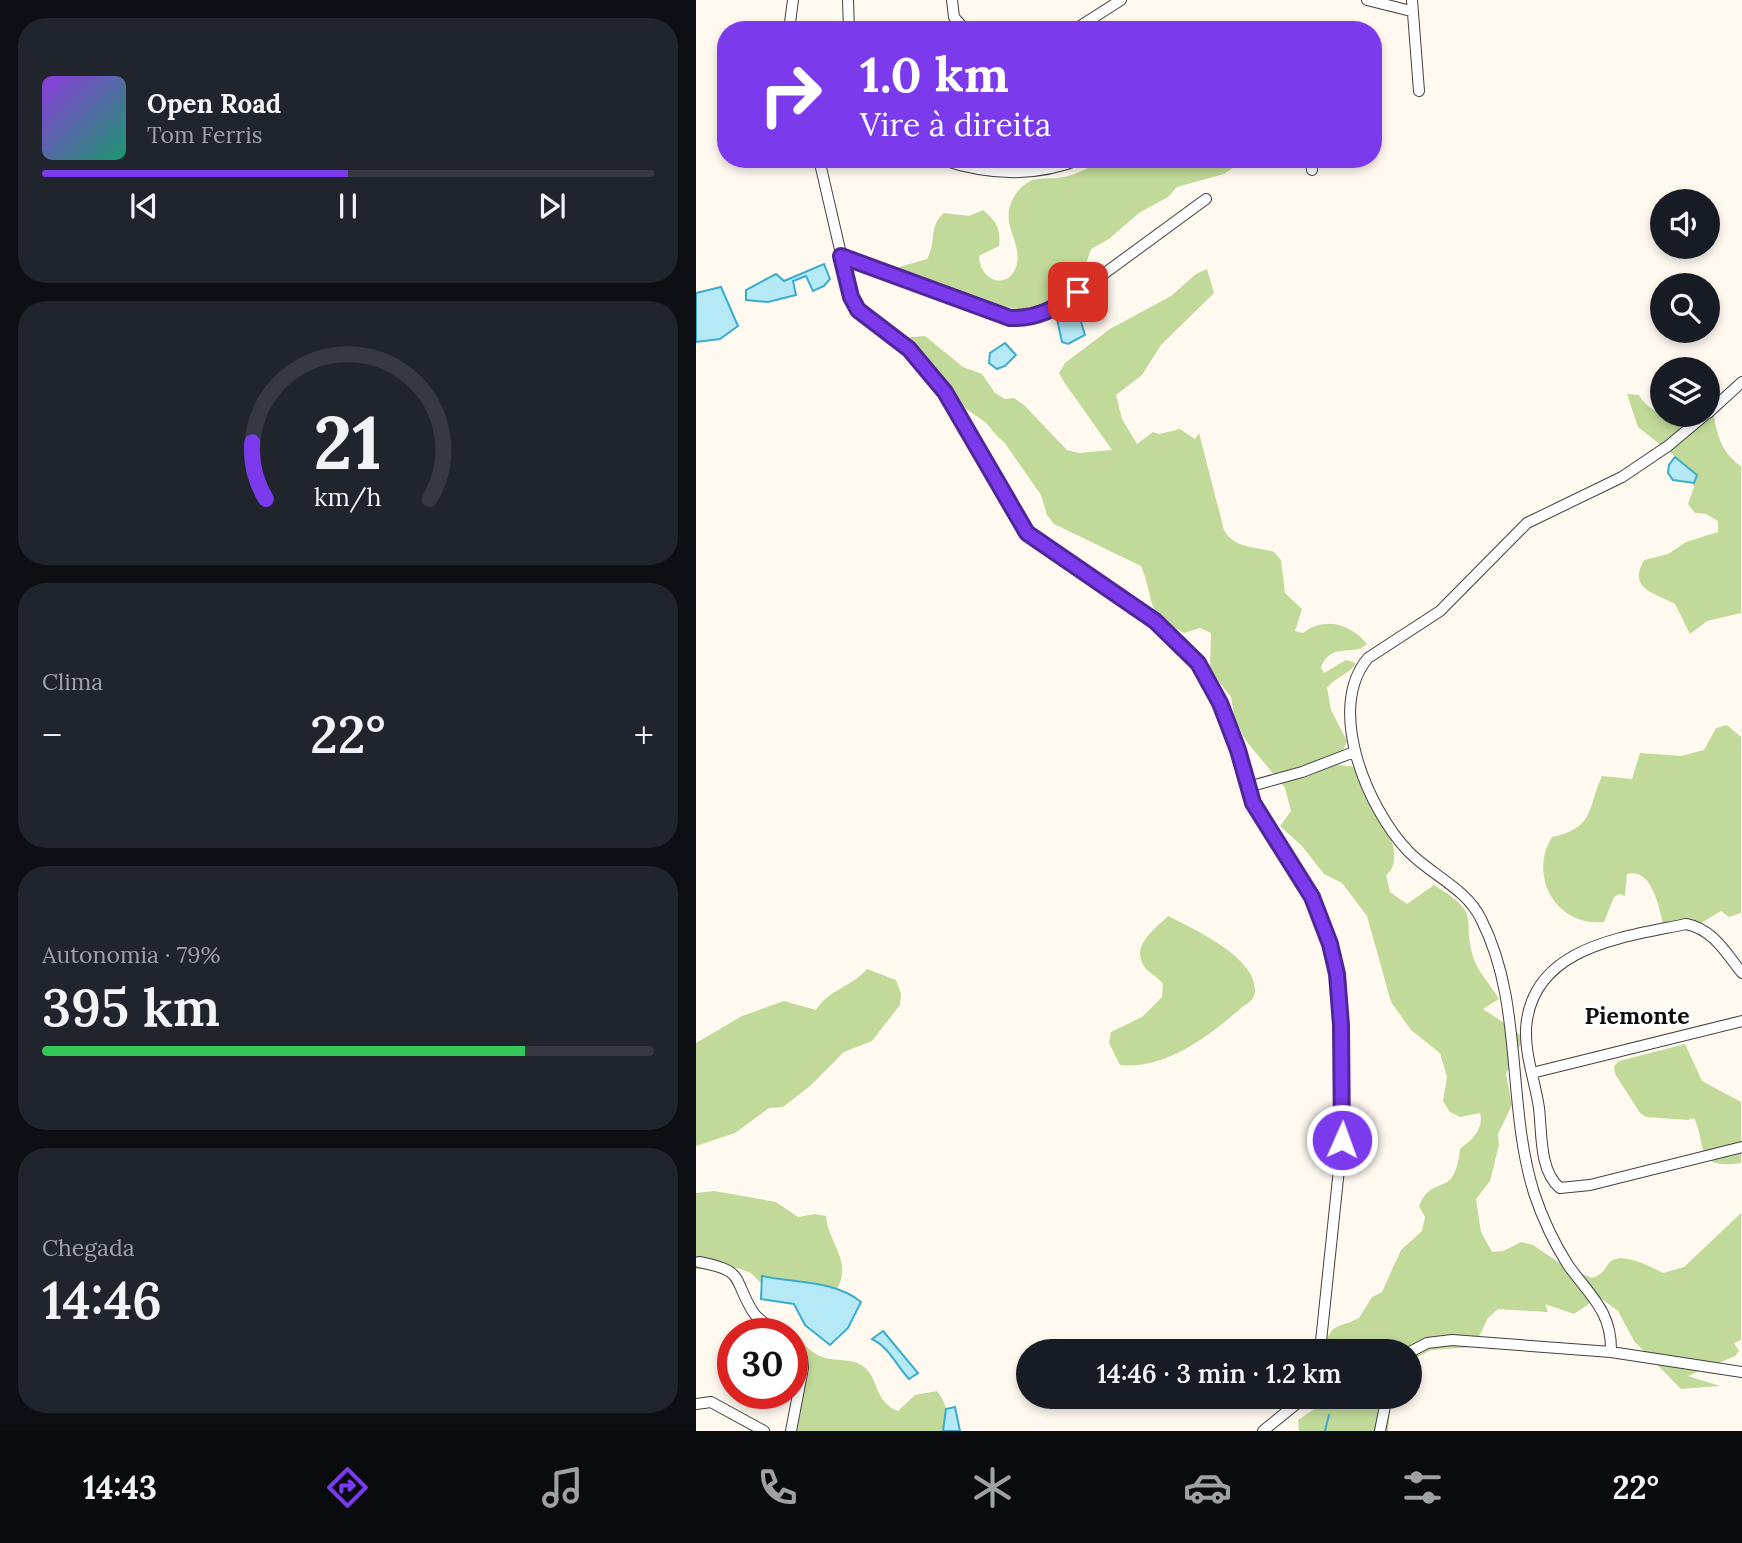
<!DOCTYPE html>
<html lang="pt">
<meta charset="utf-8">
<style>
:root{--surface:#171b24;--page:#20242c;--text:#f1f3f6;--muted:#9ea1a6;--line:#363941;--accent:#7c3aed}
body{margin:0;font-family:Lora,serif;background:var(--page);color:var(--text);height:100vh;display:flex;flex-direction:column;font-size:26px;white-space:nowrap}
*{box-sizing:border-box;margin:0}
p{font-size:23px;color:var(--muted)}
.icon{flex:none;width:38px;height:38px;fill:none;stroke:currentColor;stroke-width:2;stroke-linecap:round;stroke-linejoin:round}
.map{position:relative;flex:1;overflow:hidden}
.details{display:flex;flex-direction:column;gap:18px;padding:18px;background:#0d0f14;width:696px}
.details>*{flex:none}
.guide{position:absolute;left:21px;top:21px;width:665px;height:147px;border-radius:28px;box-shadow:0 4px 10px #0003;background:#7c3aed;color:#fff;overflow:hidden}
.tools{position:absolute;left:954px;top:189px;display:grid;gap:14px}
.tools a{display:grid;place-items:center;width:70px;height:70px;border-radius:50%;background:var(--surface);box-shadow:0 4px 10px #0003;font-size:35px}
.speed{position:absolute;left:21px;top:1318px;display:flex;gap:14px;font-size:35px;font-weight:700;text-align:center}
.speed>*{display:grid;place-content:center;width:91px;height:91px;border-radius:50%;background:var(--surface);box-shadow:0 4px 10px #0003;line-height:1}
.speed .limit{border:10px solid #d22;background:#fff;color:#111}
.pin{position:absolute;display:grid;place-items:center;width:60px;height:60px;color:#fff;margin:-30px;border-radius:14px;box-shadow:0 4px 10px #0006}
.me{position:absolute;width:77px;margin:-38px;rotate:2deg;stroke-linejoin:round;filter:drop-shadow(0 0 5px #0008)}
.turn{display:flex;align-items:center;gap:24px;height:147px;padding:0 28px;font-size:32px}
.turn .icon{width:91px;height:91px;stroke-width:2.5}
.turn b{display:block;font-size:49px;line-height:60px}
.big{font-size:52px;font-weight:600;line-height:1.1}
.details .tile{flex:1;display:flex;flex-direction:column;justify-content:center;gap:10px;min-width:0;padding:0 24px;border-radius:28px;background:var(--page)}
.details .dial{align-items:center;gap:0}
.dial svg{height:182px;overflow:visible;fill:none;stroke:var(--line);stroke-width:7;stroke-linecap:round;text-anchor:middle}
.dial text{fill:var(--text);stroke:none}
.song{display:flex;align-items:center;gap:21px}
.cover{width:84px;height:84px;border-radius:10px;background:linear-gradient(135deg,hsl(270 70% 55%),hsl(160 70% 35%))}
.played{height:7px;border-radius:4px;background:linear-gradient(90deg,var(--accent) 50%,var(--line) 50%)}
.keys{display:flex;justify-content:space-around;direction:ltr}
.heat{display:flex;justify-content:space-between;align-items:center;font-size:38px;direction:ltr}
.charge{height:10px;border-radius:5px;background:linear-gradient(90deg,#34c759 79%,var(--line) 0)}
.trip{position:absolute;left:320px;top:1339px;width:406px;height:70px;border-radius:35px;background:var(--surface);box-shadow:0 4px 10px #0003;font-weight:600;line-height:70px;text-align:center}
.tab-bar{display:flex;height:112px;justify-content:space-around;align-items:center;background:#090b0e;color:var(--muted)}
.tab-bar .icon{width:49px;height:49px}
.tab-bar .active{color:var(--accent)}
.tab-bar b{font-size:32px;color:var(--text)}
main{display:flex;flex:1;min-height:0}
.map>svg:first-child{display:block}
.forest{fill:#c1da99}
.water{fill:#b5e9f6;stroke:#3caccd;stroke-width:2}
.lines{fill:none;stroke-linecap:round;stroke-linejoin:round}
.stream{stroke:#3caccd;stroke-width:2}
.minor-casing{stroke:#414141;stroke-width:12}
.minor{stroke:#fff;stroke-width:10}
.route-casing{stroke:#51269a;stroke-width:18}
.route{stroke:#7c3aed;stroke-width:12}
.labels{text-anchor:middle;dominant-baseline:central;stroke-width:7;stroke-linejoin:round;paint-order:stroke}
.neighbourhood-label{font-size:23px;font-weight:bold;fill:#0e0e0e;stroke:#fff}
</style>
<main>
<section class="details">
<div class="tile">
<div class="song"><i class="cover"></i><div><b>Open Road</b><p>Tom Ferris</p></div></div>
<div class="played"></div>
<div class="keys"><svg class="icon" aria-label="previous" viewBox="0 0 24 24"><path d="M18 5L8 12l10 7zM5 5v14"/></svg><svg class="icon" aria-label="pause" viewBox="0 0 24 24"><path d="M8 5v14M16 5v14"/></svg><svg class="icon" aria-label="next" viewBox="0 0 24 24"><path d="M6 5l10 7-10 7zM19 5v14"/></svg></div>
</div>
<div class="tile dial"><svg viewBox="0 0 100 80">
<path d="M14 69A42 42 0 1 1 86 69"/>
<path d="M14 69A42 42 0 0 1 8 44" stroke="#7c3aed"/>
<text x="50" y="56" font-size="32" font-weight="700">21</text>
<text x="50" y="72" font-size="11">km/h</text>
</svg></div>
<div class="tile"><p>Clima</p>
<div class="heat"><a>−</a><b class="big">22°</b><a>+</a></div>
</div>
<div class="tile"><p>Autonomia · 79%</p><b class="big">395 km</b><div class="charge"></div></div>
<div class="tile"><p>Chegada</p><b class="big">14:46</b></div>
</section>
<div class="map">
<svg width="1046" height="1431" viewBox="0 0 1046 1431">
<rect width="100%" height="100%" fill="#fff9f0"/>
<path class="forest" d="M 406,159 L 550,159 L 528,174 L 481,187 L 472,197 L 443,213 L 413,239 L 395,249 L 391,261 L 400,276 L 365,313 C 340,319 232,287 204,277 L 200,268 L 231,259 C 241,242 232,226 248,213 L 273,216 L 287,210 C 300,221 305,228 303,246 L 283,256 C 284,282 312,290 320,267 C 329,241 297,221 323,190 C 338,173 350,181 368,177 C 379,175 396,167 406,159 Z
M 511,269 L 518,293 L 465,345 L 446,375 L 420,395 L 426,419 L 441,444 L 457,432 L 463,434 L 484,429 L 499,439 L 503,433 L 528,530 C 538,549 559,546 578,552 L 585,560 L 589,593 L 606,609 L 599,631 L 607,633 C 629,616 655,624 671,644 C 657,658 637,640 625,667 L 628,673 L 650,660 L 660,663 C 654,674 639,677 631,688 L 635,710 L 651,741 L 647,751 L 631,764 L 662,767 C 673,791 716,857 690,875 L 694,892 L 711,904 L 738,885 C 790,917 763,916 779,962 C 784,974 796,987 803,999 L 787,1009 L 820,1031 L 827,1039 L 810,1074 L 816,1105 L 802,1134 L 803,1145 L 794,1181 L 780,1199 L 785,1232 L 796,1252 L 807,1251 L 825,1242 L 837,1245 L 868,1266 L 896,1278 C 907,1274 907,1271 913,1263 C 924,1250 955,1267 967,1273 L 988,1267 L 1045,1213 L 1045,1340 L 1038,1343 L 1043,1351 L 1039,1356 L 992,1376 L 1024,1386 L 985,1389 L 938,1341 L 922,1311 L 903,1297 L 878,1314 L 849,1304 L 852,1312 L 802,1309 L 792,1318 L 778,1347 L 735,1350 L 714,1361 L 714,1351 L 627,1351 C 636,1321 639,1330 663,1318 L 676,1297 L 686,1292 L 705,1250 L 726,1231 L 729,1217 L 723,1206 C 738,1171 758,1202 764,1149 C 777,1139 788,1129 784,1113 L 764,1117 L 754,1112 L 747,1101 L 751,1077 L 744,1053 L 715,1030 L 695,1002 L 671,916 L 646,883 L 628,874 L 606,846 L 584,826 L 595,811 L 589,788 L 550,741 L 539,719 L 535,697 L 514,670 L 515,633 L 504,628 L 488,633 C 446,609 461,606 445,566 L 358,524 L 351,515 L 345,495 L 308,442 C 299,436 294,425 285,419 C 261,402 208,369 206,338 L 229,336 L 267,367 L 286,374 L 299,393 L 309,399 L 318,398 L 328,405 L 371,450 L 383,453 L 416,450 L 368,382 L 363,373 L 369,363 L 414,329 L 475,296 L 500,274 Z
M 1012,385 C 1020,414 1016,447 1045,466 L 1045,613 L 1011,621 L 994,634 L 979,604 C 960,593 931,590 948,560 L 972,554 L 990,542 L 1022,532 L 1022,521 L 1010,514 L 999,513 L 992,504 L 998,487 L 990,465 L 942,427 L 931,394 L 943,395 C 959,421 983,415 1012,415 Z
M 1031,725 L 1045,737 L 1045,913 L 1033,917 L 1025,911 L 1005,923 L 968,929 C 964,911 957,867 931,874 L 929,896 L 923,894 L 918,897 L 908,922 C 860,927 832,876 856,837 C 899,828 891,809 906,776 L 936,779 L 944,753 L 985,756 L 1008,750 L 1020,728 Z
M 472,916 C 497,929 559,956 559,990 C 559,1002 550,1003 543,1010 C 511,1037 469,1070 424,1065 L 413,1043 L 415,1032 L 446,1017 L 466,997 L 467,984 C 462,977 455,974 450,969 C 432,947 459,929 472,916 Z
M 171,969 L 200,980 L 205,994 L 204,1005 L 176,1041 L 148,1052 L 114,1086 L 87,1107 L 73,1108 L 39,1133 L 0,1146 L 0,1043 L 46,1016 L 88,1001 L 120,1010 C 132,990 157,986 171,969 Z
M 989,1044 L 1006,1081 L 1045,1102 L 1045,1163 C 996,1170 1012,1146 998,1118 L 992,1120 L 950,1117 L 944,1113 L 919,1074 L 918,1066 L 923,1061 Z
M 18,1191 L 80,1202 L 102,1217 L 119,1214 L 130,1216 C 133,1248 161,1262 136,1297 L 75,1293 L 55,1273 L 42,1268 L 0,1269 L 0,1193 Z
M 82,1325 C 100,1330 105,1345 120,1354 C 134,1363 154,1357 167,1366 C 184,1379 177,1401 202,1411 L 219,1395 L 241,1391 C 251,1404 254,1417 246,1431 L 101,1431 L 105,1377 L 102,1366 L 96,1363 L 96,1334 L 74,1333 Z
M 622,1397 L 695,1397 L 692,1431 L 603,1431 L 602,1420 L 617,1410 Z"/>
<path class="water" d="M 128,264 L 134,279 L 128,286 L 117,291 L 110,276 L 97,281 L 100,295 L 72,302 L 50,300 L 50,290 L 80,274 L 88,281 Z
M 25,287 L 42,326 L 24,339 L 0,342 L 0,293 Z
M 382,312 L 389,335 L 372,344 L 366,342 L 361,319 Z
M 309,343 L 320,355 L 309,366 L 301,369 L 293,363 L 294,353 Z
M 979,457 L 1001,475 L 998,483 L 977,480 L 972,473 L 973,465 Z
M 66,1276 C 98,1283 139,1280 165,1302 L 152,1328 L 134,1345 L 109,1325 L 98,1304 L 65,1299 Z
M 187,1331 L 222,1373 L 213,1379 C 199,1364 194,1348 176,1339 Z
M 259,1407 L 264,1431 L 247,1431 L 250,1409 Z"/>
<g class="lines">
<path class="stream" d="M 629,1431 L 633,1415"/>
<g class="minor-casing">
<path id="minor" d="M 152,0 L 153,30
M 256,0 L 258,17 L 269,30
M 671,0 L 715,11
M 716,0 L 723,91
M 93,30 L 97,0
M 378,30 L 425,0
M 123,159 L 155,297 L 162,310 L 213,349 L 258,404 L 285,457 L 338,541 L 459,621 L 502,663 L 524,703 L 542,750 L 557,803 L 616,897 L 627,922 L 641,974 L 648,1100 L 646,1140 L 624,1351
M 244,159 C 291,175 339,178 385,159
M 615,159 L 616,170
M 146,256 L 294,313 C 320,320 339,319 364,306 L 510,199
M 1012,413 L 1046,382
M 552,787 L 606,772 L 658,752
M 1046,973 C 1030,953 1017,929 990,924 C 929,937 835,946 830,1029 C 829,1056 839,1081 843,1108 C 846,1132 843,1171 864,1188 L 894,1185 L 1046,1147
M 836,1073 L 1046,1021
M 3,1262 C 50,1271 36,1278 57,1312 C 63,1321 75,1327 83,1334
M 714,1352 L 731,1343 L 756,1340 L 915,1352 L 1046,1372
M 915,1352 C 916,1311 894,1296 872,1265 C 858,1243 846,1217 838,1193 C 810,1103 828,1003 785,919 C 770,888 735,875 712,851 C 672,809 629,709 672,658 L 744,611 L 831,523 L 926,477 L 972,446 L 1009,415
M 0,1404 L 15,1402 L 68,1431
M 95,1431 L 107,1368 L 106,1358 L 96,1346
M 567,1431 L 610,1396
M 684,1431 L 691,1396"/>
</g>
<use href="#minor" class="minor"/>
</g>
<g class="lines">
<g class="route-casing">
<path id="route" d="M 382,292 C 360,308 342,319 314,318 L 145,256 L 155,297 L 162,310 L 213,349 L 249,392 L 331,533 L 459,621 L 502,663 L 524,703 L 542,750 L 557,803 L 616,897 L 634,944 L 641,974 L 645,1025 L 646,1140"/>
</g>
<use href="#route" class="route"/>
</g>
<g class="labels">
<g class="neighbourhood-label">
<text x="941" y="1015">Piemonte</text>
</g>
</g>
</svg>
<div class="tools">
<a><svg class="icon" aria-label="sound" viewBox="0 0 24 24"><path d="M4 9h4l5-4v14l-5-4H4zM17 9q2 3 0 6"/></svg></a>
<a><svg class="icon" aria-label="search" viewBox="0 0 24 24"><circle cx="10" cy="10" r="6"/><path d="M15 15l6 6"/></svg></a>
<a><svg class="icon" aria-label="layers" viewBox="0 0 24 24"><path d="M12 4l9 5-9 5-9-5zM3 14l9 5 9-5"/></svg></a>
</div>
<div class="speed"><div class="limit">30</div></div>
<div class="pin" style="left:382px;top:292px;background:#d93025"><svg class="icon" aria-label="arrive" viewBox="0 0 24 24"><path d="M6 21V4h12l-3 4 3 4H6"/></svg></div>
<svg class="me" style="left:646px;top:1140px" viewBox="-20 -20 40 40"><circle r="17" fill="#7c3aed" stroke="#fff" stroke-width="3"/><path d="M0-11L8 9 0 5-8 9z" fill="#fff"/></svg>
<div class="trip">14:46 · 3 min · 1.2 km</div>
<div class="guide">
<div class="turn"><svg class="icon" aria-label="right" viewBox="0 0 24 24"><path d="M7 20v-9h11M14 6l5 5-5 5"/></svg><div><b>1.0 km</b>Vire à direita</div></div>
</div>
</div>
</main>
<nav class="tab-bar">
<b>14:43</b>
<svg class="icon active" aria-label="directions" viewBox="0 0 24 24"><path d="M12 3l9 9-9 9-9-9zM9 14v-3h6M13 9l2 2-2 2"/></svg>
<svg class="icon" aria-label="music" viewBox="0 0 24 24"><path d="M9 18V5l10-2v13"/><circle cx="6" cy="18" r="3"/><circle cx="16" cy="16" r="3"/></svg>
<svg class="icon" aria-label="phone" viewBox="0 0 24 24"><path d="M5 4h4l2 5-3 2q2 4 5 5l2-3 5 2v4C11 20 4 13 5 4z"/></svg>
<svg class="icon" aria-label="climate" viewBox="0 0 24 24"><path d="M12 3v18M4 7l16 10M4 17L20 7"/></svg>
<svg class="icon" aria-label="car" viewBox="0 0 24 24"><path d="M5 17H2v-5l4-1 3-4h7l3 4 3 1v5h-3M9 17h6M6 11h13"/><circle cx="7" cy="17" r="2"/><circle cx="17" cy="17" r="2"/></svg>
<svg class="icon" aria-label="filters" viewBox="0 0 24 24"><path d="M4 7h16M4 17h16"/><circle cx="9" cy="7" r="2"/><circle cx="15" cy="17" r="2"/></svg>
<b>22°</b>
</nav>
